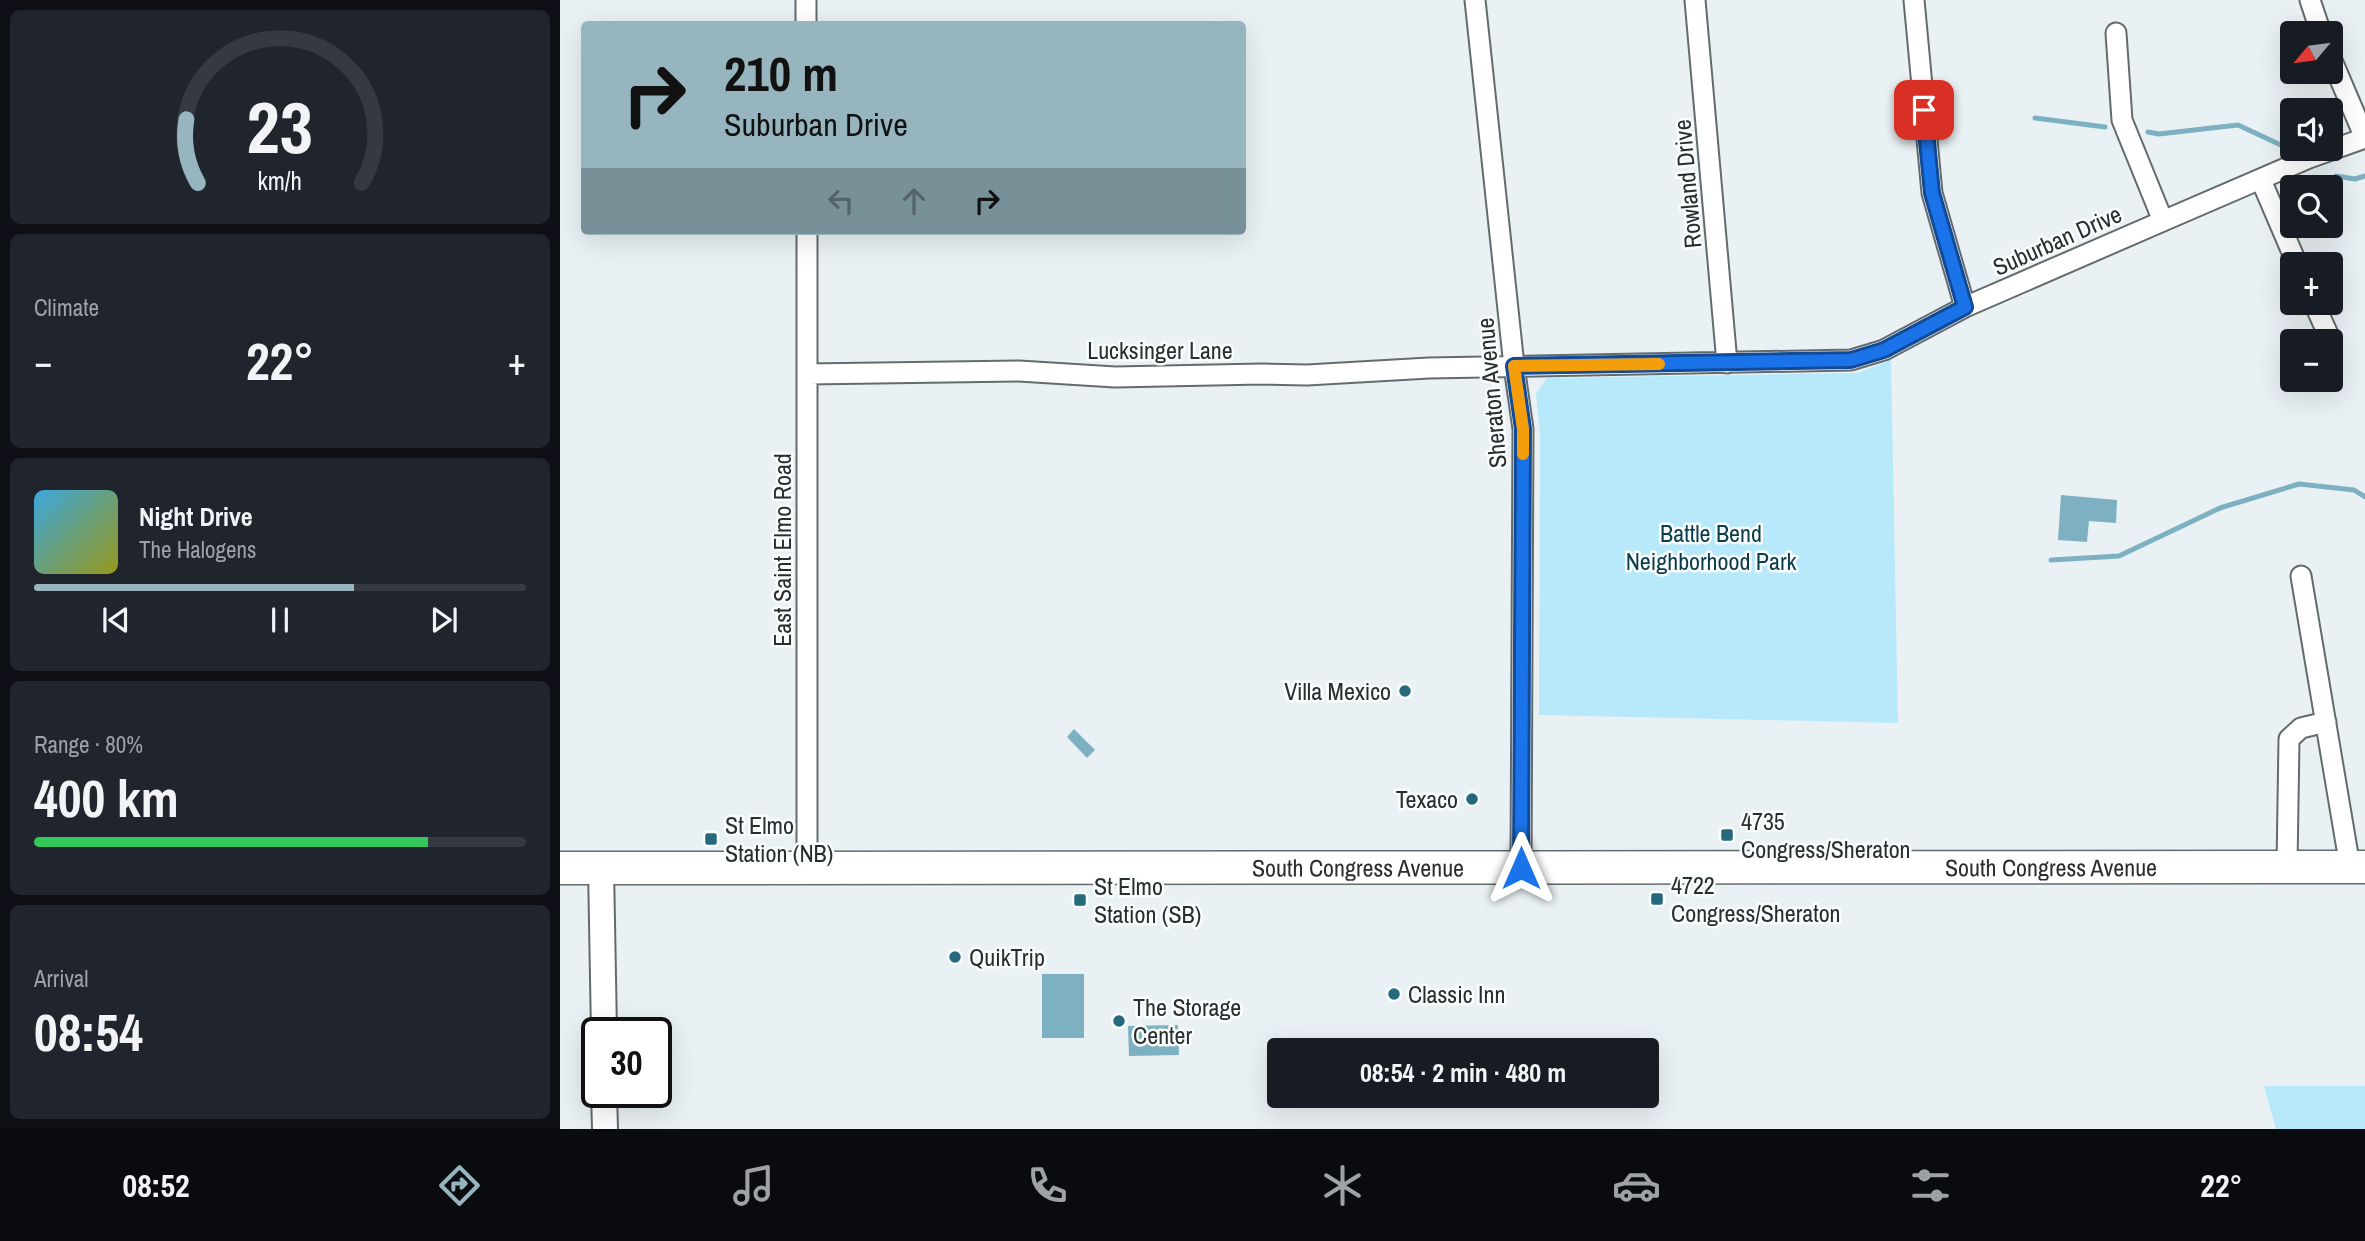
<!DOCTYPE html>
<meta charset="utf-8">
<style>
:root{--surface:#171b24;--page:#20242c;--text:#f1f3f6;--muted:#9ea1a6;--line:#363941;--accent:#96b5bf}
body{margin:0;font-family:"Archivo Narrow",sans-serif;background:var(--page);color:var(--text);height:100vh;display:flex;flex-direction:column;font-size:26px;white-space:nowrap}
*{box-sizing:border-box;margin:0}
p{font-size:23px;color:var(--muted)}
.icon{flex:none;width:38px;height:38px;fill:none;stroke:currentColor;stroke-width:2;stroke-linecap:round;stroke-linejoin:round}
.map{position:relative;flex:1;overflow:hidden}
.details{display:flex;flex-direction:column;gap:10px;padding:10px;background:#0d0f14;width:560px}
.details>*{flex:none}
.hud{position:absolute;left:21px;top:21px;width:665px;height:214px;border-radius:7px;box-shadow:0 7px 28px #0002;background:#96b5bf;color:#111;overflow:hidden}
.needle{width:46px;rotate:241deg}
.controls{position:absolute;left:1720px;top:21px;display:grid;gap:14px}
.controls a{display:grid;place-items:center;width:63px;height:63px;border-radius:7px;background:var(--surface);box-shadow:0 7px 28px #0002;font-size:35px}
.speed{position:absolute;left:21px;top:1017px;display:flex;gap:14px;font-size:35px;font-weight:700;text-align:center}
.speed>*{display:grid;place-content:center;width:91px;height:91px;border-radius:50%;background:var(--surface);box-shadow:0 7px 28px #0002;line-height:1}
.speed .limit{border:4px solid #111;border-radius:10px;background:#fff;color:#111}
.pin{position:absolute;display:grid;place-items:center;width:60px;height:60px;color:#fff;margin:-30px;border-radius:14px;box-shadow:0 4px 10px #0006}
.me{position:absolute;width:77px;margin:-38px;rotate:0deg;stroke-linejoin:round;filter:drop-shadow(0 0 5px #0008)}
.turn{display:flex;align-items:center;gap:24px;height:147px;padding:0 28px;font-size:32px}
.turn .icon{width:91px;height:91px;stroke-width:2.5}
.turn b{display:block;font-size:49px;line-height:60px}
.lanes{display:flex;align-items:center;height:66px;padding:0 28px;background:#0003;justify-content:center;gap:35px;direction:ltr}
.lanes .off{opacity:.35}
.big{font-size:52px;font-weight:700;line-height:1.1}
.details .widget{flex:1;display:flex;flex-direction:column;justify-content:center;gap:10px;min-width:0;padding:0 24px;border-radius:10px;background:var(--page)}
.details .dial{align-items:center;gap:0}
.dial svg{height:182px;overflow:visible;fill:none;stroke:var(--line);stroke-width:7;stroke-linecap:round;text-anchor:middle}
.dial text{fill:var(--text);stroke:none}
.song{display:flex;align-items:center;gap:21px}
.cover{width:84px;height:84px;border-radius:10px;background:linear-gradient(135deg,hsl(200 70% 55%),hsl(60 70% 35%))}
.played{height:7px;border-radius:4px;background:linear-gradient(90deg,var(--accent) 65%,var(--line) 65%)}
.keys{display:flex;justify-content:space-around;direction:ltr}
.heat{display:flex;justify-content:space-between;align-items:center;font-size:38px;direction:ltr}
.charge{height:10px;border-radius:5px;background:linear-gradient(90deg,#34c759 80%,var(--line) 0)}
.trip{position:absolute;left:707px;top:1038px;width:392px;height:70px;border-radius:7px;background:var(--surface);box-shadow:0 7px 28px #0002;font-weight:700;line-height:70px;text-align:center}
.dock{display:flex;height:112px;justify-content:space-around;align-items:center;background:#090b0e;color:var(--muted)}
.dock .icon{width:49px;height:49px}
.dock .current{color:var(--accent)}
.dock b{font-size:32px;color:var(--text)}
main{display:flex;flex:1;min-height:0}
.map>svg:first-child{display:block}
.green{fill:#b8e9fa}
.water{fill:#7db1c2}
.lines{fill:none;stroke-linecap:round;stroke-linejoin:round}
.stream{stroke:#7db1c2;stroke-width:5}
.minor-casing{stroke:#646b6d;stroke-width:23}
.tertiary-casing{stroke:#646b6d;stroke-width:28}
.primary-casing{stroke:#646b6d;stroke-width:35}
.minor{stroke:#fff;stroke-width:19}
.tertiary{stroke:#fff;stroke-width:24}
.primary{stroke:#fff;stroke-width:32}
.route-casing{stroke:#114b97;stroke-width:18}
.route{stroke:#1a73e8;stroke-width:12}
.slow{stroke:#f59e0b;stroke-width:12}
.poi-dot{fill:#27697c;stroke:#fafdfe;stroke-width:2.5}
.labels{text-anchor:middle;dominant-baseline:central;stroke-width:5;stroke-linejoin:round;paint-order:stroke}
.street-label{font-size:24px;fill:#2a2d2e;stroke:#fafdfe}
.park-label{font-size:24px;fill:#0b3c49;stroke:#fafdfe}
.poi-label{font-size:24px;fill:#2a2d2e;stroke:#fafdfe;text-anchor:start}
</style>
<main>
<section class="details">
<div class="widget dial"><svg viewBox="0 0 100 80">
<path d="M14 69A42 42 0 1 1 86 69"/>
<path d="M14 69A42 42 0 0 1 9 41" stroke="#96b5bf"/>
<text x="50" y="56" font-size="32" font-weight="700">23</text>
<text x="50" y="72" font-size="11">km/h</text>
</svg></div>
<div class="widget"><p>Climate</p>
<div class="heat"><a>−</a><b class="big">22°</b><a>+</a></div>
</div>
<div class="widget">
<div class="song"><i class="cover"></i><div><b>Night Drive</b><p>The Halogens</p></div></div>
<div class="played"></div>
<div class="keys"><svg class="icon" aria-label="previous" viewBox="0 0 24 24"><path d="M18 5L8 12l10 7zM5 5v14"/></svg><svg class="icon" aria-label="pause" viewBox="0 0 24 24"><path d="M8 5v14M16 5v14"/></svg><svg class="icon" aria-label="next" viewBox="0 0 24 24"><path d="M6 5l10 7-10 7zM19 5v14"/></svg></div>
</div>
<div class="widget"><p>Range · 80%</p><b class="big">400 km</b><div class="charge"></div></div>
<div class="widget"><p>Arrival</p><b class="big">08:54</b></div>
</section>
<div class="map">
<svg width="1805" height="1129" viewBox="0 0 1805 1129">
<rect width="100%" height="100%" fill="#e9f1f4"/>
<path class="green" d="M 1331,360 L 1338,723 L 979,715 L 980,434 L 976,394 L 987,378 L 1297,373 Z
M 1704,1086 L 1805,1086 L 1805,1129 L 1716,1129 Z"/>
<path class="water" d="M 1501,495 L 1557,500 L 1556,523 L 1529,521 L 1527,542 L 1498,540 Z
M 514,729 L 535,750 L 527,758 L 507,737 Z
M 482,974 L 524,974 L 524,1038 L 482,1038 Z
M 618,1025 L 619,1055 L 569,1056 L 568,1026 Z"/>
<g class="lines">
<path class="stream" d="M 1475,118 L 1545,127
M 1588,132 L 1599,134 L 1678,125 L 1723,146
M 1776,176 L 1795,179 L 1805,176
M 1491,560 L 1559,556 L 1660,508 L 1739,484 L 1794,490 L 1805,497"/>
<g class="minor-casing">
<path id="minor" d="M 246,0 L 246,24
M 915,0 L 954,366 L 963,429 L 961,868
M 1135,0 L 1167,363
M 1354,0 L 1372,193 L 1405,307
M 1750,0 L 1761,33
M 1556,33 L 1562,120 L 1603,221
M 1771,58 L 1805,138
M 1701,180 L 1737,264
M 247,231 L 247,869
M 1754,303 L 1771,341
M 247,374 L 459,371 L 555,377 L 702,374 L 747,375 L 869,368 L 1291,360 L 1324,350 L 1405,307 L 1603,221 L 1749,158 L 1805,138
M 1741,576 L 1790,867
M 1727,867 L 1729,739 L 1741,728 L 1766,722"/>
</g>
<g class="tertiary-casing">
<path id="tertiary" d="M 41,867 L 44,1032
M 44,1092 L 45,1129"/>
</g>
<g class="primary-casing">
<g id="primary">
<path id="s1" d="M 0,868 L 1805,867"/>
</g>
</g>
<use href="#minor" class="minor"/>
<use href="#tertiary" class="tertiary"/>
<use href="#primary" class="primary"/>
</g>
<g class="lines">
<g class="route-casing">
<path id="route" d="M 961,868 L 963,429 L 954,366 L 1291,360 L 1324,350 L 1405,307 L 1372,193 L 1364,110"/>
</g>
<use href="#route" class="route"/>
<path class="slow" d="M 963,454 L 963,429 L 954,366 L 1099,364"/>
</g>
<g class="poi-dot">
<circle cx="845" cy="691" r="7"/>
<circle cx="912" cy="799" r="7"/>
<rect x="1160" y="828" width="14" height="14" rx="3.5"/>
<rect x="144" y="832" width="14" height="14" rx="3.5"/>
<rect x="1090" y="892" width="14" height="14" rx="3.5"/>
<rect x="513" y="893" width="14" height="14" rx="3.5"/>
<circle cx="395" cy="957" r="7"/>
<circle cx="834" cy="994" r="7"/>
<circle cx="559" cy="1021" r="7"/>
</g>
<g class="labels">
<g class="street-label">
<text transform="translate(1127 184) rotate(-95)">Rowland Drive</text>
<text transform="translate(1497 240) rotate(-24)">Suburban Drive</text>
<text x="600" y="350">Lucksinger Lane</text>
<text transform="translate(931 393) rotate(-95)">Sheraton Avenue</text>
<text transform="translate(222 550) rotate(-90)">East Saint Elmo Road</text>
<text stroke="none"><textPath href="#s1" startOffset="1491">South Congress Avenue</textPath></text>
<text stroke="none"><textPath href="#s1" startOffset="798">South Congress Avenue</textPath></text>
</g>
<g class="park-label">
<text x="1151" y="533">Battle Bend<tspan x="1151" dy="28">Neighborhood Park</tspan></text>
</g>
<g class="poi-label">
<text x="831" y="691" text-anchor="end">Villa Mexico</text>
<text x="898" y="799" text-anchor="end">Texaco</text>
<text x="1181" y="821">4735<tspan x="1181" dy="28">Congress/Sheraton</tspan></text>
<text x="165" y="825">St Elmo<tspan x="165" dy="28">Station (NB)</tspan></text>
<text x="1111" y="885">4722<tspan x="1111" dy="28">Congress/Sheraton</tspan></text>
<text x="534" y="886">St Elmo<tspan x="534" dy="28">Station (SB)</tspan></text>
<text x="409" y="957">QuikTrip</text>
<text x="848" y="994">Classic Inn</text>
<text x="573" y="1007">The Storage<tspan x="573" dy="28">Center</tspan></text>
</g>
</g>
</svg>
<div class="controls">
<a><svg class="needle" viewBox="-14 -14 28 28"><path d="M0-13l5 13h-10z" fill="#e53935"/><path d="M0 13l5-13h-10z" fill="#9ea1a6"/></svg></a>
<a><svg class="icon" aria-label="sound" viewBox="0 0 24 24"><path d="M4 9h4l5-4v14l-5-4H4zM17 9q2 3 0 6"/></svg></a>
<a><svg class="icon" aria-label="search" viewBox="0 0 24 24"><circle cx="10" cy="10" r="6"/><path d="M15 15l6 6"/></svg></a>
<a>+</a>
<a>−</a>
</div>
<div class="speed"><div class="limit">30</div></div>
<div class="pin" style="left:1364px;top:110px;background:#d93025"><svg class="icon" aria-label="arrive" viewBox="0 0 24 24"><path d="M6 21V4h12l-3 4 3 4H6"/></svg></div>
<svg class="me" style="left:961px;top:868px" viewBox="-20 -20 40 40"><path d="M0-17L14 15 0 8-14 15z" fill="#1a73e8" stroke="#fff" stroke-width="4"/></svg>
<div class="trip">08:54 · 2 min · 480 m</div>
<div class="hud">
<div class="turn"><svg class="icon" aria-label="right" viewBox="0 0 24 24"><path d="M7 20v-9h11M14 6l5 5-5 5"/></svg><div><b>210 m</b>Suburban Drive</div></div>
<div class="lanes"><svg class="icon off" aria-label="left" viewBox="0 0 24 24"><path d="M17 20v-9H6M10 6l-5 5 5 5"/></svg><svg class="icon off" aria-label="ahead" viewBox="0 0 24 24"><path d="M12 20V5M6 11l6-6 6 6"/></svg><svg class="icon" aria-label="right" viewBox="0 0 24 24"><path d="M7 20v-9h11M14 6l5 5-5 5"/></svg></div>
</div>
</div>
</main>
<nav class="dock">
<b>08:52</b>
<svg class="icon current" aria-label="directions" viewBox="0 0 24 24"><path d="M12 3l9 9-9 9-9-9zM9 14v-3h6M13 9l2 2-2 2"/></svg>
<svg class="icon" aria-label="music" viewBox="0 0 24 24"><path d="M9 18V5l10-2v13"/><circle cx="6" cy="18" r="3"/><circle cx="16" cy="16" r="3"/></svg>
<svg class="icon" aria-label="phone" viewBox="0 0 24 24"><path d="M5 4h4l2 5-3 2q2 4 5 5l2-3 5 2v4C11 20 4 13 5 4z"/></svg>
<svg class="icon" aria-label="climate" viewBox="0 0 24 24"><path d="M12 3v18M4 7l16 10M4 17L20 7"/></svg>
<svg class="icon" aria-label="car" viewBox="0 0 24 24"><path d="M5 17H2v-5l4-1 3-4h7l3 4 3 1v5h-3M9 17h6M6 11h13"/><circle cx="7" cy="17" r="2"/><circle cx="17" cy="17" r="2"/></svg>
<svg class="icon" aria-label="filters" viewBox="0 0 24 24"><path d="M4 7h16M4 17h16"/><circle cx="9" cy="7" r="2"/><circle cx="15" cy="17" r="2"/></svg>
<b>22°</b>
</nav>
